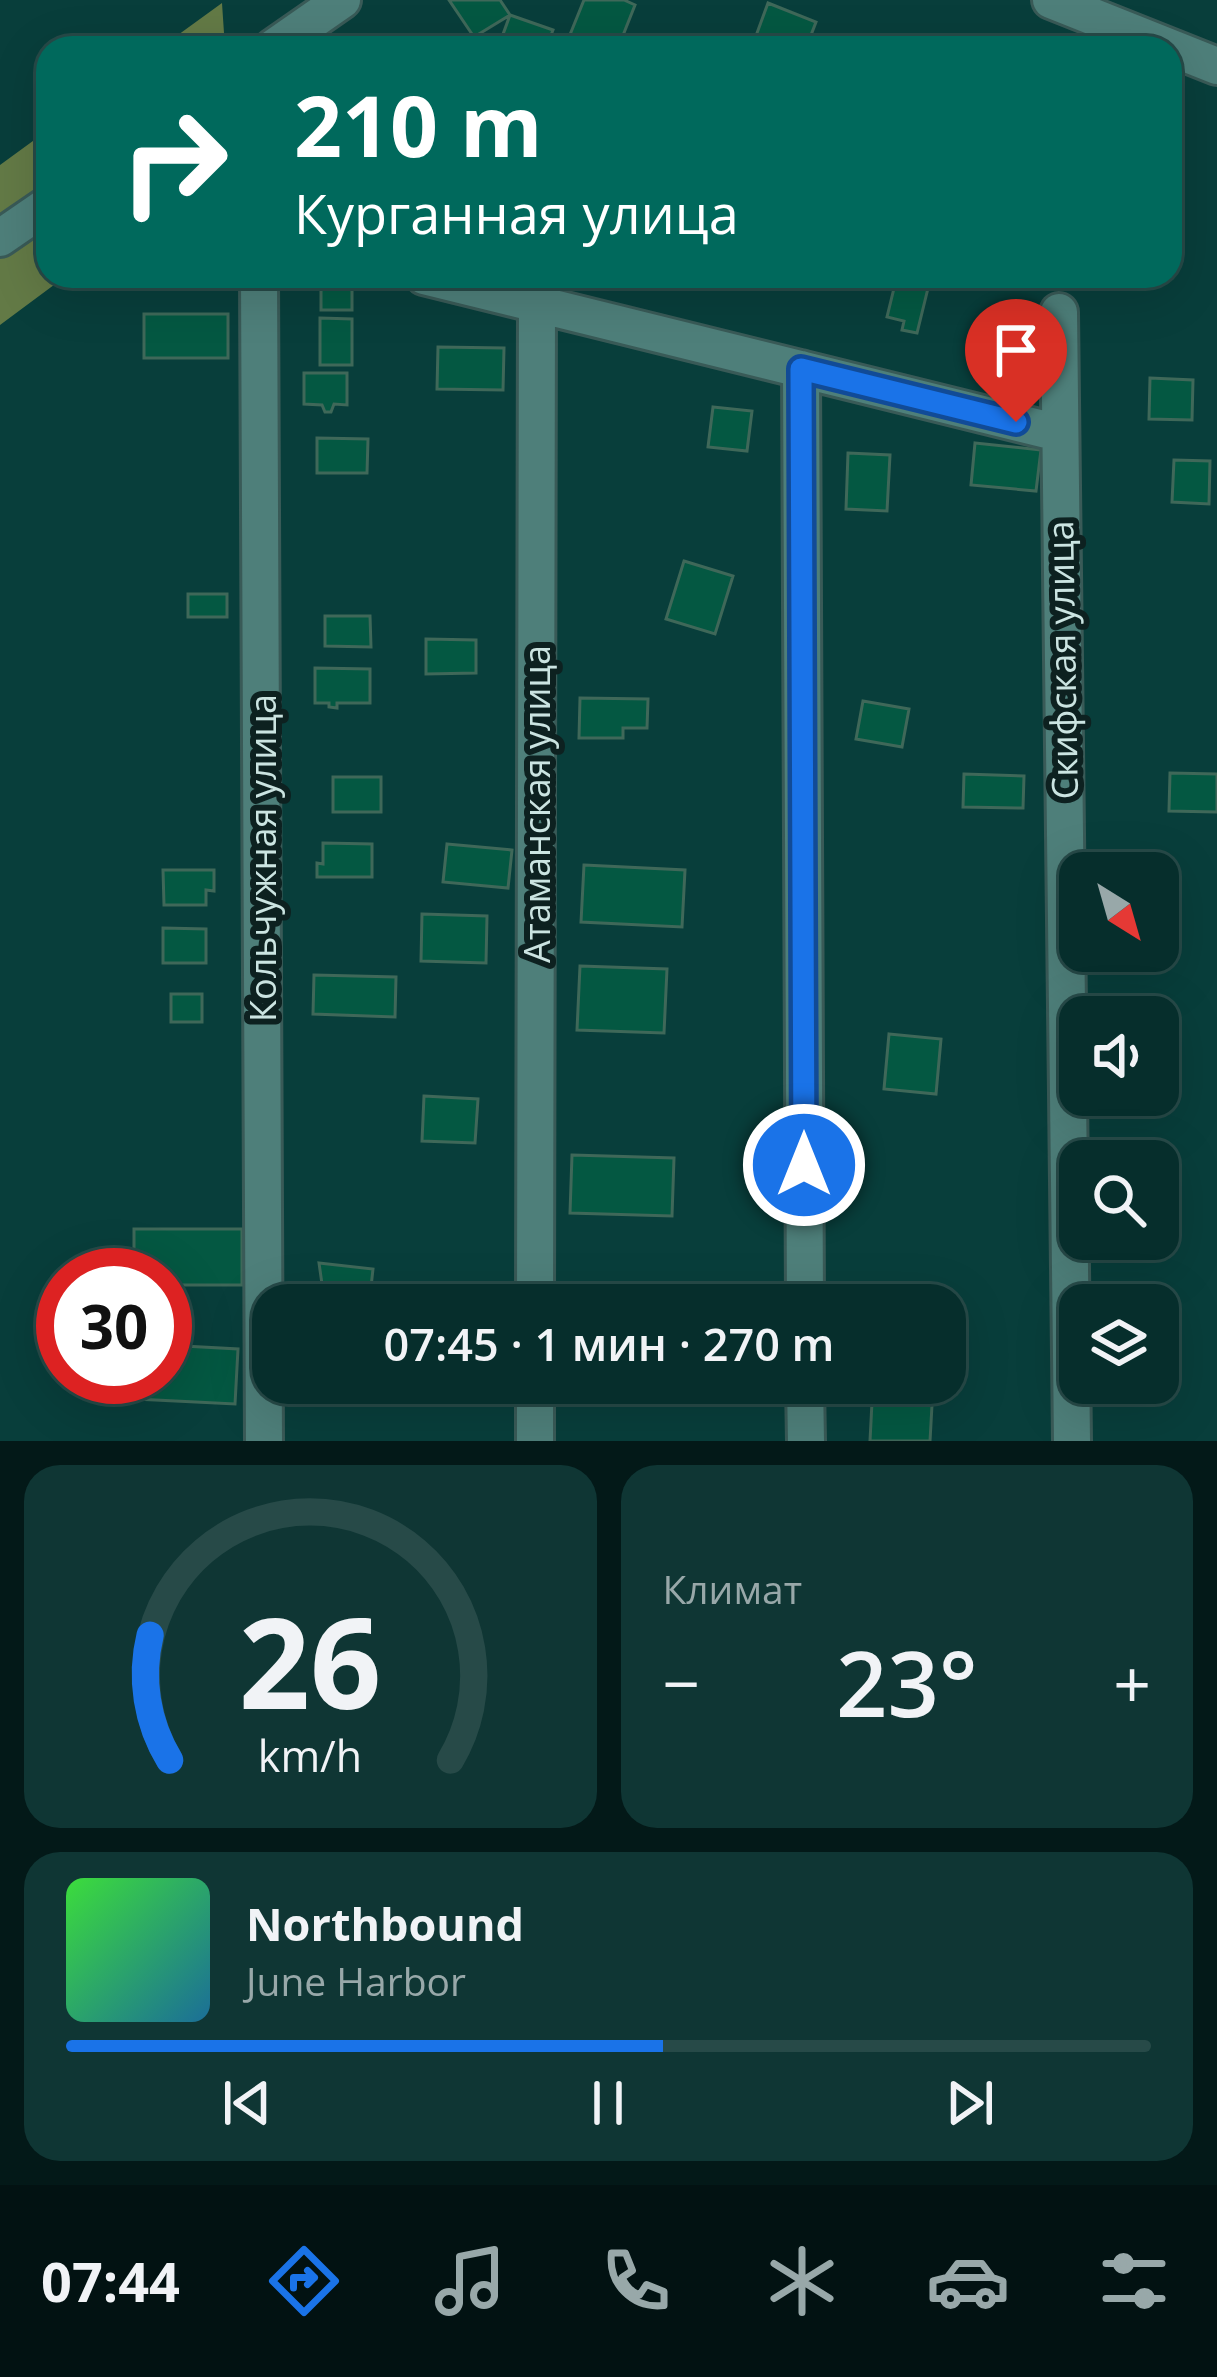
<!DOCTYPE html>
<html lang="ru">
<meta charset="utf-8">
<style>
:root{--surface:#062e2c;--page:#0f3634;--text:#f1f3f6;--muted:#98a8a9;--line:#274a48;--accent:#1a73e8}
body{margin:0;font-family:"Open Sans",sans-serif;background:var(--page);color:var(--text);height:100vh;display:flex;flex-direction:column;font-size:45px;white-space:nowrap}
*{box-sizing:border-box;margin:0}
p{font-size:39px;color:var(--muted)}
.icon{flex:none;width:66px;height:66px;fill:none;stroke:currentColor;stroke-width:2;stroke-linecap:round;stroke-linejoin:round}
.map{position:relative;height:1441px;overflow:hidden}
.panel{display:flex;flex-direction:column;gap:24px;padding:24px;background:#031918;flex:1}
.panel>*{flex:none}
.top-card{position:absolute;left:36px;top:36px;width:1146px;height:252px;border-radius:36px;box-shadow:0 12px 48px #0002,0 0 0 3px var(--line);background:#00695c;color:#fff;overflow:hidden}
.needle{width:78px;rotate:143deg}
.tools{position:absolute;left:1059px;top:852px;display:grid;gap:24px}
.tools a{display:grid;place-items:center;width:120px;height:120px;border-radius:24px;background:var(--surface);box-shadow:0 12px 48px #0002,0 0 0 3px var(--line);font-size:60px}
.speed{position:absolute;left:36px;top:1248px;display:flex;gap:24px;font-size:60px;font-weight:700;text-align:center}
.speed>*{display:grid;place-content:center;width:156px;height:156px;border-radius:50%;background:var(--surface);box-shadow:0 12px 48px #0002,0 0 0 3px var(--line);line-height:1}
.speed .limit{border:18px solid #d22;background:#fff;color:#111}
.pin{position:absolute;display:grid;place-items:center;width:102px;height:102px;color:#fff;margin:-123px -51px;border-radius:50% 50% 50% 0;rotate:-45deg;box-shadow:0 0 12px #0007}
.pin .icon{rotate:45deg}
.me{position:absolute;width:132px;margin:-66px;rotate:0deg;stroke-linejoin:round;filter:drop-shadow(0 0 9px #0008)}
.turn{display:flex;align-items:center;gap:42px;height:252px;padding:0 60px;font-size:54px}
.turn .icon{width:156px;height:156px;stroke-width:2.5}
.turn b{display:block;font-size:84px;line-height:102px}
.big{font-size:90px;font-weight:600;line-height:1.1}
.panel .tile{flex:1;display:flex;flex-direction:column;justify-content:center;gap:18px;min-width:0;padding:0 42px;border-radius:36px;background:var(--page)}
.panel .dial{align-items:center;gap:0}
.dial svg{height:312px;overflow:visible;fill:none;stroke:var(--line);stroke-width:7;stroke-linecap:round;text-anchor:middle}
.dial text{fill:var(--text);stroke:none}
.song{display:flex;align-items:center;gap:36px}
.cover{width:144px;height:144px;border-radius:18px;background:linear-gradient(135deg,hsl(120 70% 55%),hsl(200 70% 35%))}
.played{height:12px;border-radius:6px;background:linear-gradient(90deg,var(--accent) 55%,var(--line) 55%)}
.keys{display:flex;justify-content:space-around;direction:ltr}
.heat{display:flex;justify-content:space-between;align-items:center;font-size:66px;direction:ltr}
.panel .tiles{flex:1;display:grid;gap:24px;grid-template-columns:1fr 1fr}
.tile:last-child{grid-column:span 2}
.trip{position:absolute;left:252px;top:1284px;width:714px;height:120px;border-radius:36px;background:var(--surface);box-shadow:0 12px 48px #0002,0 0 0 3px var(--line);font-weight:600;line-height:120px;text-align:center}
.dock{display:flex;height:192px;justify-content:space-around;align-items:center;background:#021212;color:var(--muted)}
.dock .icon{width:84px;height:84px}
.dock .active{color:var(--accent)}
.dock b{font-size:54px;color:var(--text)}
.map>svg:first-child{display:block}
.forest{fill:#637a46}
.building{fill:#045842;stroke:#3f6859;stroke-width:3}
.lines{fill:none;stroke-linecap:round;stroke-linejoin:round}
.minor-casing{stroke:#395a57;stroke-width:42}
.minor{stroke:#4e7f7a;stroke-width:36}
.route-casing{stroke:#114b97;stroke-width:30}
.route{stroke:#1a73e8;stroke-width:21}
.labels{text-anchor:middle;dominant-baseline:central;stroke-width:12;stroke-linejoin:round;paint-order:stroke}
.street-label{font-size:36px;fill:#cbe4e1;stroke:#0d2120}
</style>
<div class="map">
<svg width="1217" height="1441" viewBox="0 0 1217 1441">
<rect width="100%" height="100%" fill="#083e3b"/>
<path class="forest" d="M 222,3 L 225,48 L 160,48 Z
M 48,130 L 48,276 L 66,276 L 0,325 L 0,165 Z"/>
<path class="building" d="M 449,0 L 500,0 L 510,15 L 474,37 Z
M 584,0 L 624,0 L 635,5 L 618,48 L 565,47 Z
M 768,3 L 816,22 L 806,48 L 764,48 L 753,44 Z
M 510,15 L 553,30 L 546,48 L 498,48 Z
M 321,276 L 352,276 L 352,310 L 321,310 Z
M 897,276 L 931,276 L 917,333 L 902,330 L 904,321 L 887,317 Z
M 144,314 L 228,314 L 228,358 L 144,358 Z
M 320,318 L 352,319 L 352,365 L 320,365 Z
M 438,347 L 504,348 L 503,390 L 437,389 Z
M 304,373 L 347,373 L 347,405 L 334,404 L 331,412 L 325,412 L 322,405 L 304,404 Z
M 1150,378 L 1193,380 L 1192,420 L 1149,419 Z
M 713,407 L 752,411 L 747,451 L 708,447 Z
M 317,438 L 368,439 L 367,473 L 317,473 Z
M 975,443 L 1041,450 L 1036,491 L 971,485 Z
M 848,453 L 890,455 L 887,511 L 846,509 Z
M 1174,460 L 1210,461 L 1209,504 L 1172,502 Z
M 684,561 L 733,576 L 715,634 L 666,619 Z
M 188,594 L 227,594 L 227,617 L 188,617 Z
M 325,616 L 370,616 L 371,647 L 325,646 Z
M 426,639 L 476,640 L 476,673 L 426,674 Z
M 315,668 L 370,669 L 370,703 L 337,703 L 337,708 L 329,707 L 329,703 L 315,703 Z
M 580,698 L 648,699 L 647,728 L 623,728 L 623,738 L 579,738 Z
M 863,701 L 909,709 L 902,747 L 856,739 Z
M 1170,773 L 1217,774 L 1217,812 L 1169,811 Z
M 964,774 L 1024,776 L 1023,808 L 963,807 Z
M 333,777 L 381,777 L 381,812 L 333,812 Z
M 323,843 L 372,844 L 372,877 L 317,877 L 317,863 L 323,864 Z
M 447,844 L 512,850 L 508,888 L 443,882 Z
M 584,865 L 685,870 L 682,927 L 581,922 Z
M 163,870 L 214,870 L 214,891 L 206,890 L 206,905 L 164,905 Z
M 422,914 L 487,916 L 486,963 L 421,961 Z
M 163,928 L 206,929 L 206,963 L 163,963 Z
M 580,966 L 667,969 L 664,1033 L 577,1030 Z
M 314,975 L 396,977 L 395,1017 L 313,1014 Z
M 171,994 L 202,994 L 202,1022 L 171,1022 Z
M 889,1034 L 941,1039 L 936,1094 L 884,1089 Z
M 424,1096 L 478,1099 L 475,1143 L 422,1141 Z
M 572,1155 L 674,1158 L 672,1216 L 570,1213 Z
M 134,1229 L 242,1229 L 242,1285 L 165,1285 L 165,1275 L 134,1275 Z
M 319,1263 L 373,1269 L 369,1305 L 325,1305 Z
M 165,1345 L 238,1349 L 235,1404 L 136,1399 L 138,1377 L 165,1377 Z
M 872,1402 L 932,1405 L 930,1441 L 870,1441 Z"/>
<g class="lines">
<g class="minor-casing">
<path id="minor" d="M 1051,0 L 1217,66
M 273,48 L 342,0
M 0,238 L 48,205
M 259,276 L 264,1441
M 424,276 L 1059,433
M 1059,312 L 1072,1441
M 801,369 L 805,1305
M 535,1305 L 537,304
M 805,1383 L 806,1441
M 535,1441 L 535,1383"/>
</g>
<use href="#minor" class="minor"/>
</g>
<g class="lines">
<g class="route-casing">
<path id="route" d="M 804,1165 L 801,369 L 1016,422"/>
</g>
<use href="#route" class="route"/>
</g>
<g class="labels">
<g class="street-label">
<text transform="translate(1062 660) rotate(-91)">Скифская улица</text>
<text transform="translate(536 804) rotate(-90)">Атаманская улица</text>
<text transform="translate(262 858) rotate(-90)">Кольчужная улица</text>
</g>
</g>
</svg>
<div class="tools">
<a><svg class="needle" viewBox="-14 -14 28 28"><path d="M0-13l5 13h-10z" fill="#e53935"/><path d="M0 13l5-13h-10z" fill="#98a8a9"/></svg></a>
<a><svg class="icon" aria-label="sound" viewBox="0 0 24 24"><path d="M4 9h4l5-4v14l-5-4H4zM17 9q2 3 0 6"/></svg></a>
<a><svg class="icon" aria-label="search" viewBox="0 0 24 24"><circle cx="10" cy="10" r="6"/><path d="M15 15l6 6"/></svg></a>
<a><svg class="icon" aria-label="layers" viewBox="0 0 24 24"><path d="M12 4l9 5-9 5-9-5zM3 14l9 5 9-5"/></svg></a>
</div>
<div class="speed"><div class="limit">30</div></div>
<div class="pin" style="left:1016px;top:422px;background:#d93025"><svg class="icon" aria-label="arrive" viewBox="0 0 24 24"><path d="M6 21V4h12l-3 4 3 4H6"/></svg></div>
<svg class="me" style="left:804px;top:1165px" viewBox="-20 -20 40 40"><circle r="17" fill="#1a73e8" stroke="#fff" stroke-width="3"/><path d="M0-11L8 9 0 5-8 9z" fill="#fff"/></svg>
<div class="trip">07:45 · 1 мин · 270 m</div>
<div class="top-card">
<div class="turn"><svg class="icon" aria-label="right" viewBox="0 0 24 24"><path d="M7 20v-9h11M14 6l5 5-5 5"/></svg><div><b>210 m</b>Курганная улица</div></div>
</div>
</div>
<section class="panel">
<div class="tiles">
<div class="tile dial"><svg viewBox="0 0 100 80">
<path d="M14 69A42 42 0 1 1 86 69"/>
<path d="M14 69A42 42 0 0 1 9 37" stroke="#1a73e8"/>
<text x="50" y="56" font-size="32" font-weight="700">26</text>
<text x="50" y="72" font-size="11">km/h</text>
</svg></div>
<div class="tile"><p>Климат</p>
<div class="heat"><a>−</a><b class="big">23°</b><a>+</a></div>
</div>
<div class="tile">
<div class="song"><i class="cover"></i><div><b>Northbound</b><p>June Harbor</p></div></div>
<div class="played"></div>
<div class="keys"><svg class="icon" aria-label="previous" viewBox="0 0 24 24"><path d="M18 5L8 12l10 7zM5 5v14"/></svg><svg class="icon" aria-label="pause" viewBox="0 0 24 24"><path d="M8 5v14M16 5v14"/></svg><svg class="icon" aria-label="next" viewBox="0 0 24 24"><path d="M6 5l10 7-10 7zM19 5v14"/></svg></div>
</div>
</div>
</section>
<nav class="dock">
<b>07:44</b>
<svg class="icon active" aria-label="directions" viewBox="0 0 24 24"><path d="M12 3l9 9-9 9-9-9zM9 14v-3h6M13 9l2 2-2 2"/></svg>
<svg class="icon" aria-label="music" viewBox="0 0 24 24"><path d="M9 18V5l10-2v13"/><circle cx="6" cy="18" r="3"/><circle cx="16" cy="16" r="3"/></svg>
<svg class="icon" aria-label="phone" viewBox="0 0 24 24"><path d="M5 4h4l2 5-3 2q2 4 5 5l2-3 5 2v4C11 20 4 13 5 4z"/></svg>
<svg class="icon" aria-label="climate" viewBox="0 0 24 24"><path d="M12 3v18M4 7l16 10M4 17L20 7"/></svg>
<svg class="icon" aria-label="car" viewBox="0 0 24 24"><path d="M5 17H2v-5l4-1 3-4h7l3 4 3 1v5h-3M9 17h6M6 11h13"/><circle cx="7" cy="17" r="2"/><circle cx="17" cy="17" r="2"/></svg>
<svg class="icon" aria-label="filters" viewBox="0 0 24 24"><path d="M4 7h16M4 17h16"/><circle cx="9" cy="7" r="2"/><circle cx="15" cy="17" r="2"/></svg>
</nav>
